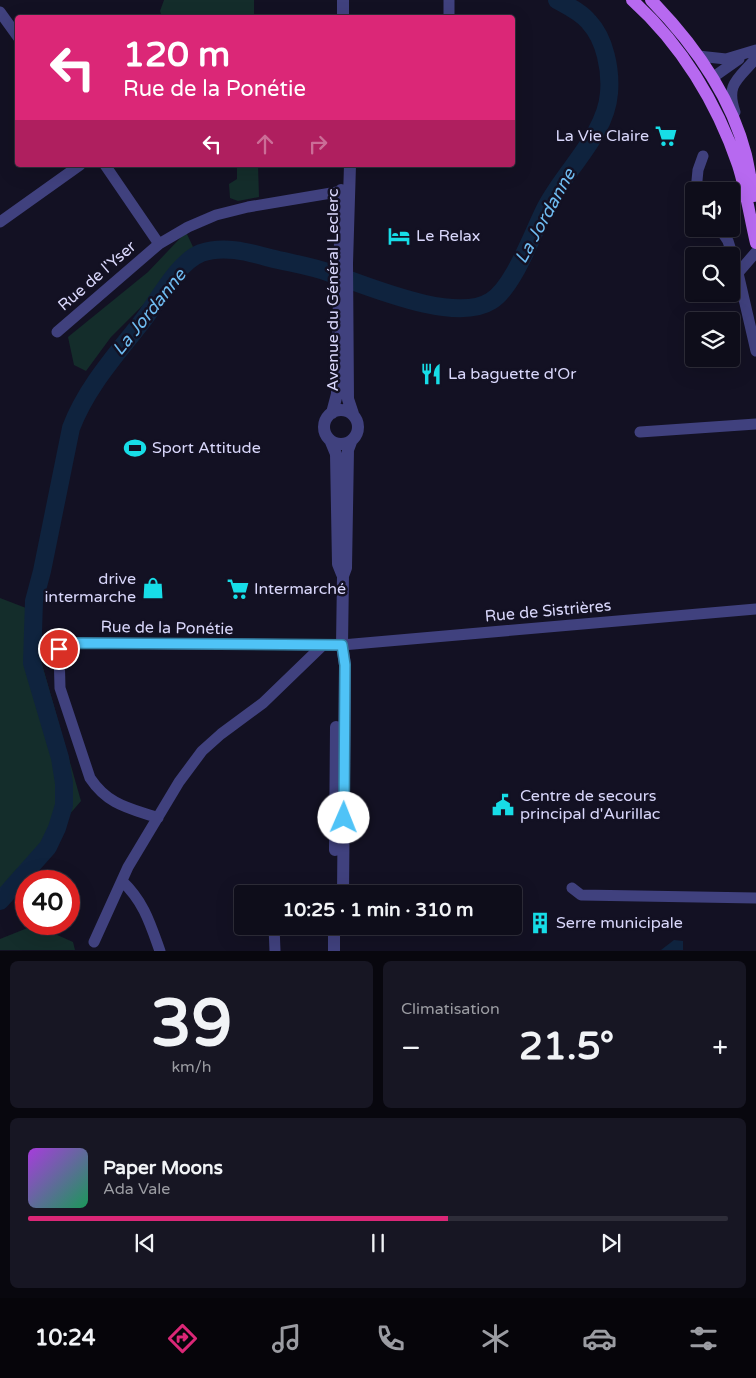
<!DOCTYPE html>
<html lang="fr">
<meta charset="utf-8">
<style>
:root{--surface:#0e0d1a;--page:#171623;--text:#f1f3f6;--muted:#9b9ca2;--line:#2e2d39;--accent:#db2777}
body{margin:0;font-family:"Varela Round",sans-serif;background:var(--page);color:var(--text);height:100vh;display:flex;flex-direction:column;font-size:19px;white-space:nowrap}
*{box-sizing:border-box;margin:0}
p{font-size:16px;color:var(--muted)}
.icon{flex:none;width:28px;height:28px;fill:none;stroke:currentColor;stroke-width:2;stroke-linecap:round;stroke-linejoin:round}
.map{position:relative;height:951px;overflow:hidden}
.side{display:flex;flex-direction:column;gap:10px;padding:10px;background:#08070e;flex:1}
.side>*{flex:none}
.banner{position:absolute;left:15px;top:15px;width:500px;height:152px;border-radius:5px;box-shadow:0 5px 20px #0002,0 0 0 1px var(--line);background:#db2777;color:#fff;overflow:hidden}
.buttons{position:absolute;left:685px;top:182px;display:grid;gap:10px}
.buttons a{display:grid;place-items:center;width:55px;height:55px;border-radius:5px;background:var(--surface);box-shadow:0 5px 20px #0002,0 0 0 1px var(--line);font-size:25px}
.speed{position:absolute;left:15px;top:870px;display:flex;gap:10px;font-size:25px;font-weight:700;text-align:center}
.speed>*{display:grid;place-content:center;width:65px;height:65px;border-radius:50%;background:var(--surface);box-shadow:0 5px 20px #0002,0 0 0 1px var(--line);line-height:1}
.speed .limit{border:8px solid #d22;background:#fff;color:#111}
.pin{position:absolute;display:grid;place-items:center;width:42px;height:42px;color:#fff;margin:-21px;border:2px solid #fff;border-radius:50%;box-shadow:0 1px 5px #0007}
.me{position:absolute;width:55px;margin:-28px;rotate:1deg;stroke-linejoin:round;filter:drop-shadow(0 0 4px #0008)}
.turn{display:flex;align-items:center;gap:18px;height:105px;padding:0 25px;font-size:22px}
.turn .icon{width:65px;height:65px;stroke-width:2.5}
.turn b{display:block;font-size:35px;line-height:42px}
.lanes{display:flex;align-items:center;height:48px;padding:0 25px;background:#0003;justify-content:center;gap:25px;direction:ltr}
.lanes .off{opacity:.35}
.big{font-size:38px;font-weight:700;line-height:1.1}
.side .widget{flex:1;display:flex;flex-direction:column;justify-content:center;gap:8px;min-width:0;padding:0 18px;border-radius:8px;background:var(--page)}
.side .dial{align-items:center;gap:0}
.dial b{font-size:65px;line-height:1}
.song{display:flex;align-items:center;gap:15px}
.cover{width:60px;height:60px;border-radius:8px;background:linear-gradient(135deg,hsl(280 70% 55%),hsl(150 70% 35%))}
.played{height:5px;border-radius:2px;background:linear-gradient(90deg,var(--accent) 60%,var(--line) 60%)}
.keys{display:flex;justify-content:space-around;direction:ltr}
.heat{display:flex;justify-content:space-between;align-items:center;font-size:28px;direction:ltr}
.side .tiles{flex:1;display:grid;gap:10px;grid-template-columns:1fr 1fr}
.widget:last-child{grid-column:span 2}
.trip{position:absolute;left:234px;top:885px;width:288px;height:50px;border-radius:5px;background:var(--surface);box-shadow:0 5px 20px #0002,0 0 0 1px var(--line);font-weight:700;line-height:50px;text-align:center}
.menu{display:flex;height:80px;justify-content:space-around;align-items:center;background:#06050a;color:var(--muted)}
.menu .icon{width:35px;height:35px}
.menu .current{color:var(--accent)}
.menu b{font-size:22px;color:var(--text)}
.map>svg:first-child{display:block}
.green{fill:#142d2b}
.water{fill:#0f233e}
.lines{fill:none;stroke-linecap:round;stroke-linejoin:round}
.river{stroke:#0f233e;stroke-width:18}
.minor{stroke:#40417e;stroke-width:11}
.tertiary{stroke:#40417e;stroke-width:12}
.primary{stroke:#b769f0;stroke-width:12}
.route-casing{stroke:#337fa1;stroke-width:12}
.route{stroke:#4fc3f7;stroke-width:9}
.labels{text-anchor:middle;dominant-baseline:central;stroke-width:5;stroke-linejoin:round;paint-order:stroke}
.poi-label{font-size:16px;fill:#d9d7fb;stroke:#131123;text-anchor:start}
.street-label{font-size:16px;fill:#d9d7fb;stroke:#131123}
.water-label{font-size:18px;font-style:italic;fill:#6fbcf1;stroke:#131123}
</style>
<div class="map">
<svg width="756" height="951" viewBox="0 0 756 951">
<rect width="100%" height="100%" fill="#131123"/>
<path class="green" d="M 164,0 L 254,0 L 254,17 L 162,17 L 160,11 Z
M 237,165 L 258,165 L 259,197 L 238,201 L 230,198 L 229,184 L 237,179 Z
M 186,232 L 194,249 L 144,304 L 111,337 L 86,371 L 74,365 L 68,337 L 148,272 Z
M 0,598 L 26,608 L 81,801 L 0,895 Z
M 35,925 L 73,942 L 75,950 L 0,950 L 0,939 Z"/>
<path class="water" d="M 674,940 L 683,941 L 683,950 L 661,950 Z"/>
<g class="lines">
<path class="river" d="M 0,901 L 48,847 L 57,828 L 64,805 L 64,783 L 60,758 L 32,663 L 34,601 L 42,571 L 71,428 C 87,386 117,354 144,319 C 159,299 178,262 201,253 C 224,245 248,252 270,258 C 290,263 311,266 330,273 C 368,286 455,324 491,301 C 514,287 533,232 546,207 C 565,170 606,135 609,93 C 611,70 605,39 589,22 C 581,12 568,6 557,0"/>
<path class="minor" d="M 0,12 L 18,37
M 449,18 L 449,0
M 698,56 L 726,59 L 756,50
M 712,78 L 739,59
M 735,112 C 725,83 739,79 756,58
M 105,165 L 159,244 L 188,227 L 216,215 L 248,207 L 349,190
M 696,191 L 698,170 L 703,156
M 0,222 L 80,165
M 720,229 L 728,241 L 738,273
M 756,252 L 738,273 L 756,351
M 57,332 L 159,244
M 640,432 L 756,424
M 158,818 C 129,808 108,805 90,778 L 60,688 L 59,649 L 64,644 L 72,643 L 342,645 L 756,609
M 122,881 C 144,902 150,923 160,951
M 572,888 L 581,895 L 756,898
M 274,926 L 275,951
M 94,942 L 128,867 L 179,782 L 202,751 L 221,734 L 263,703 L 323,645"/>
<path class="tertiary" d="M 343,18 L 343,0
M 350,165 L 347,263 L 348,399 L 353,414
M324 427a17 17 0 1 1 34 0a17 17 0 1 1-34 0Z
M 332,413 L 337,394 L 341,190
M 331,442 L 336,454 L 338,564 L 342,574
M 335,850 L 336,727
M 343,894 L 345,665 L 342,645 L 343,576 L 346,568 L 348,450 L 351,442
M 334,951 L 334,926"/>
<path class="primary" d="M 632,0 C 681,44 717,103 738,165 C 746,190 750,218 756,243
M 651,0 C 693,43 731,96 746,155 C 749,168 751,182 754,196"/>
</g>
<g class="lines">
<g class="route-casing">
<path id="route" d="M 59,649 L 64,644 L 72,643 L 342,645 L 345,665 L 344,818"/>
</g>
<use href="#route" class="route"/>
</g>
<defs>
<g id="supermarket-bare" transform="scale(1.725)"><path d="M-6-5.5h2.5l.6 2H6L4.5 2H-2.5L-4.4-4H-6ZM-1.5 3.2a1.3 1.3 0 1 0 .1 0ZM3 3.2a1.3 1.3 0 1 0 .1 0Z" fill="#17dde7" stroke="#131123" stroke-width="2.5" paint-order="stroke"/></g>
<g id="hotel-bare" transform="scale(1.725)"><path d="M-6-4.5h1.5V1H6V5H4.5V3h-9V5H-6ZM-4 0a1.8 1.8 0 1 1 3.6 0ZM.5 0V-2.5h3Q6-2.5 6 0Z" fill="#17dde7" stroke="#131123" stroke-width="2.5" paint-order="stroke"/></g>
<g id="restaurant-bare" transform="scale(1.725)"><path d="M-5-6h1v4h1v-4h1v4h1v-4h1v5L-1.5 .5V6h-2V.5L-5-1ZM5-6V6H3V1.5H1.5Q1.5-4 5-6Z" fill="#17dde7" stroke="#131123" stroke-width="2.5" paint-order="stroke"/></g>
<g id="stadium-bare" transform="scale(1.725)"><path d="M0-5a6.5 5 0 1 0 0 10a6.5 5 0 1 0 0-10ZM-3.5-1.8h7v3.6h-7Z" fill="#17dde7" stroke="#131123" stroke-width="2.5" paint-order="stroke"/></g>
<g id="shop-bare" transform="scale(1.725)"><path d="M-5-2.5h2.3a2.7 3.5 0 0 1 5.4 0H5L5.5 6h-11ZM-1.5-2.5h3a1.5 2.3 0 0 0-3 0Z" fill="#17dde7" stroke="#131123" stroke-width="2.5" paint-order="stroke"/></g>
<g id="civic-bare" transform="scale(1.725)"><path d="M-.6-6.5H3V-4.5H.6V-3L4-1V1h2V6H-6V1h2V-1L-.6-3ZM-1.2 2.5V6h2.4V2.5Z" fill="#17dde7" stroke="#131123" stroke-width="2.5" paint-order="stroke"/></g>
<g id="building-bare" transform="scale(1.725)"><path d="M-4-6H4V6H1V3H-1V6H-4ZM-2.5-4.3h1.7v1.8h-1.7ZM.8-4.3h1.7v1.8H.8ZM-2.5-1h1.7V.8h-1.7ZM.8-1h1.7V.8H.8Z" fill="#17dde7" stroke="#131123" stroke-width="2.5" paint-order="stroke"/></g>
</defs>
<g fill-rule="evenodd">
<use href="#supermarket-bare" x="666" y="136"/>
<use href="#hotel-bare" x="399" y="236"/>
<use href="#restaurant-bare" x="431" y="374"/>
<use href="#stadium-bare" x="135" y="448"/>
<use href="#shop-bare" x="153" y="588"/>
<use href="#supermarket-bare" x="238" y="589"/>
<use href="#civic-bare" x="503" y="805"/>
<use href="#building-bare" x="540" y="923"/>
</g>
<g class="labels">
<g class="poi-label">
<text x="649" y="136" text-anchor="end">La Vie Claire</text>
<text x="416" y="236">Le Relax</text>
<text x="448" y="374">La baguette d'Or</text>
<text x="152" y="448">Sport Attitude</text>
<text x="136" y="579" text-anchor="end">drive<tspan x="136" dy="18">intermarche</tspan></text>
<text x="254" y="589">Intermarché</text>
<text x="520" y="796">Centre de secours<tspan x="520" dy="18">principal d'Aurillac</tspan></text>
<text x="556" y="923">Serre municipale</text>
</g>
<g class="street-label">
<text transform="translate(97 276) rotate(-41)">Rue de l'Yser</text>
<text transform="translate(333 290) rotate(-90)">Avenue du Général Leclerc</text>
<text transform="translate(548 611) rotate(-5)">Rue de Sistrières</text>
<text transform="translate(167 628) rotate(1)">Rue de la Ponétie</text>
</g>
<g class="water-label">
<text transform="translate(545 216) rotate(-61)">La Jordanne</text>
<text transform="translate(149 312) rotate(-51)">La Jordanne</text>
</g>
</g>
</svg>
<div class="buttons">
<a><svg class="icon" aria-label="sound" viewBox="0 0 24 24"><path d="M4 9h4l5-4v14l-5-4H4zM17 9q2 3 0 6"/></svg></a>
<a><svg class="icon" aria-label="search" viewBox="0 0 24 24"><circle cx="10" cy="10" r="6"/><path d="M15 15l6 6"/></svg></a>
<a><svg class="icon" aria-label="layers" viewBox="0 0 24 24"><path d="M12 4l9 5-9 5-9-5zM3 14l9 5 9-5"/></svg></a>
</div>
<div class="speed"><div class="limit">40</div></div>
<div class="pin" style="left:59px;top:649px;background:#d93025"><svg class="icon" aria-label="arrive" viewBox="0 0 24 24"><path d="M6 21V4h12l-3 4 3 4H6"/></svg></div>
<svg class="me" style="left:344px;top:818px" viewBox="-20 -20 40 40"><circle r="19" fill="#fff"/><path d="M0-13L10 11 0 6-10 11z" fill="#4fc3f7"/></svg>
<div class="trip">10:25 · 1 min · 310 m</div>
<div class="banner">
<div class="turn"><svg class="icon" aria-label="left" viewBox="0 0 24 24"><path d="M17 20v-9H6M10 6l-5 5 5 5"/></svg><div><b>120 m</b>Rue de la Ponétie</div></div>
<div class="lanes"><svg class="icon" aria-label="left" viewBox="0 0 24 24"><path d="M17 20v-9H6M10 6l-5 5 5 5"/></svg><svg class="icon off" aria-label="ahead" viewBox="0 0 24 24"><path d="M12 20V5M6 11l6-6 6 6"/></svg><svg class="icon off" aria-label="right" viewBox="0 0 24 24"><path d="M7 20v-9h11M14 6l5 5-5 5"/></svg></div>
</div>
</div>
<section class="side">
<div class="tiles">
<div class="widget dial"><b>39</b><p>km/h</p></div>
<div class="widget"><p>Climatisation</p>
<div class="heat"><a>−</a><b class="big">21.5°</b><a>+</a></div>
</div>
<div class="widget">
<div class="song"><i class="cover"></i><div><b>Paper Moons</b><p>Ada Vale</p></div></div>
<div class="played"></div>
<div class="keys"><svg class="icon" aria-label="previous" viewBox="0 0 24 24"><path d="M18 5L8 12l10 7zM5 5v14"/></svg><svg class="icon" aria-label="pause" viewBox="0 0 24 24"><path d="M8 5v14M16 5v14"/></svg><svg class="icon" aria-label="next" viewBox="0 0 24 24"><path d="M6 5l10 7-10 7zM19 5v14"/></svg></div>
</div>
</div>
</section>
<nav class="menu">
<b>10:24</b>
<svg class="icon current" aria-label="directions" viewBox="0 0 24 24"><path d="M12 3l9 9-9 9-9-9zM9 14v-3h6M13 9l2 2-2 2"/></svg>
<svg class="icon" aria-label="music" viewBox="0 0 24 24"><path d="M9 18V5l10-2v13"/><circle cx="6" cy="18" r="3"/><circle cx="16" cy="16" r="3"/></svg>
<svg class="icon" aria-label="phone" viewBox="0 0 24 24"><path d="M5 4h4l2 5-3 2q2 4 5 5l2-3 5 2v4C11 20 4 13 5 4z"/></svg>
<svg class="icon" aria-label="climate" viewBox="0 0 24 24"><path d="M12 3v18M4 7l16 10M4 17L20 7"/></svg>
<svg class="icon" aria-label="car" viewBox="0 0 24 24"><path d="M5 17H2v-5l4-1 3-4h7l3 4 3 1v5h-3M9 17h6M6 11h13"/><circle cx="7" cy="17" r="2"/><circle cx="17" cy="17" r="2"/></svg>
<svg class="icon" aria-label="filters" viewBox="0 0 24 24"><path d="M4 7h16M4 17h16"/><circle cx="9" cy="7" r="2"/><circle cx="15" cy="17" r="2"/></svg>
</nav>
